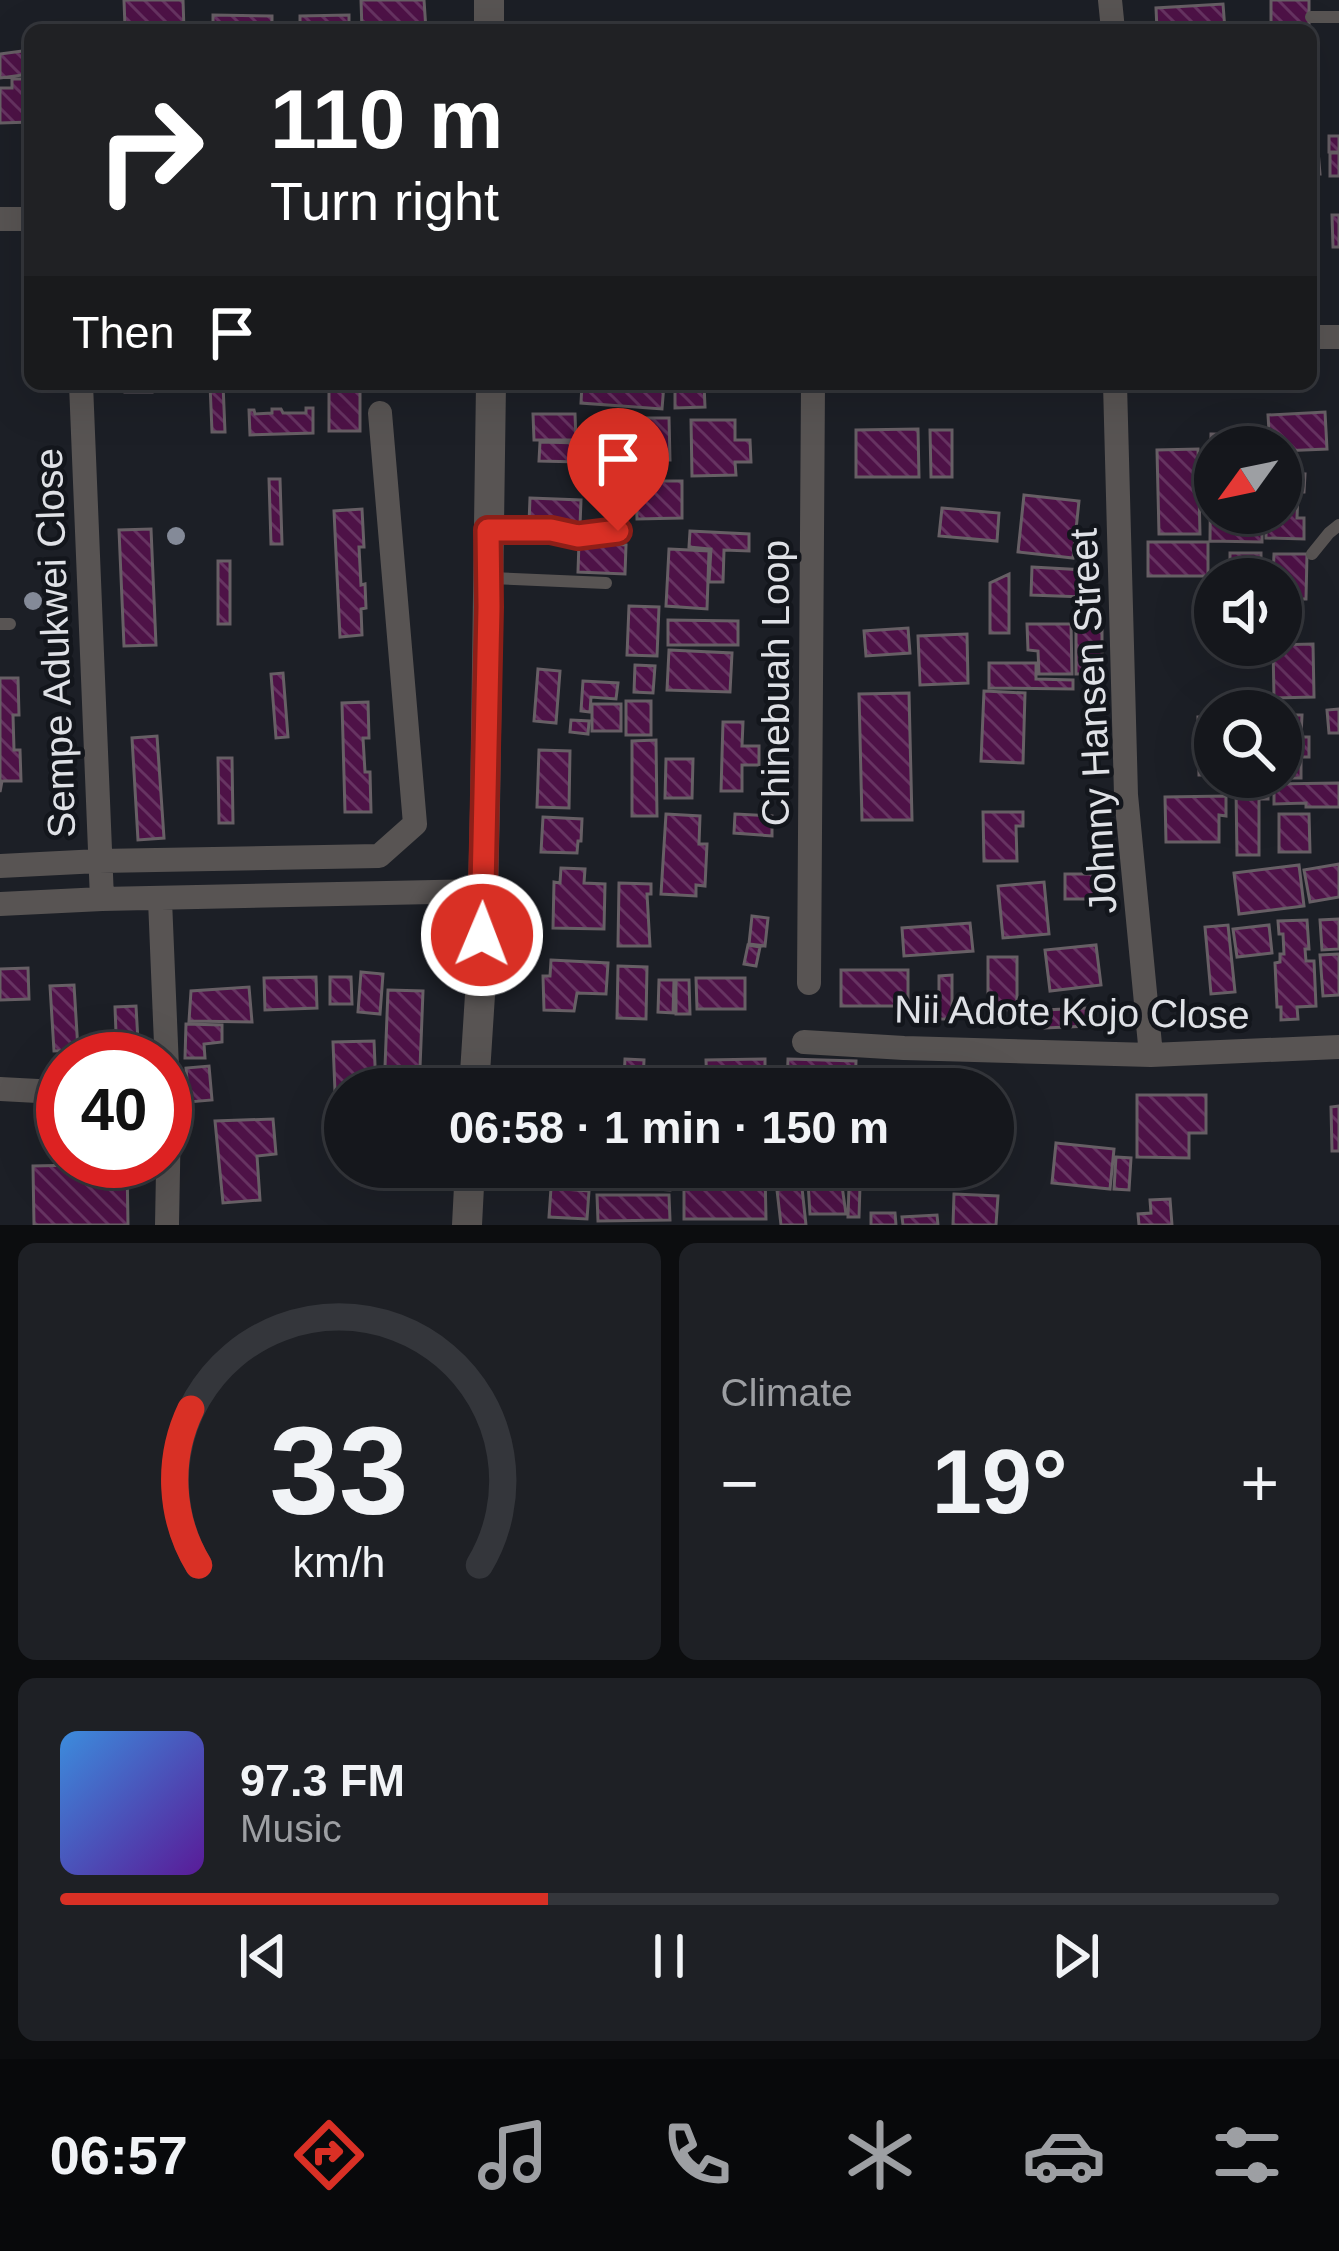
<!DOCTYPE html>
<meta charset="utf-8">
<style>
:root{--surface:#15171c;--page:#1e2025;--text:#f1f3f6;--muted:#9d9fa3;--line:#34363b;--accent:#d93025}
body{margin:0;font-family:Helvetica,sans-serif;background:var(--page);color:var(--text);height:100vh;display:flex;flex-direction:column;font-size:45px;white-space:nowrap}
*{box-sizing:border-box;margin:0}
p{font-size:39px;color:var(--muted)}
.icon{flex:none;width:66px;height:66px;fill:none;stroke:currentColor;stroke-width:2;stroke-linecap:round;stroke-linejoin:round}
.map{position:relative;height:1225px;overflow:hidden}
.drawer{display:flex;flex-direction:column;gap:18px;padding:18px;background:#0c0d0f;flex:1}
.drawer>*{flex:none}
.guide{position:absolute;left:24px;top:24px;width:1293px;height:366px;border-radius:18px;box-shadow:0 12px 48px #0002,0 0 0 3px var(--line);background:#202124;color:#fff;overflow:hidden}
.needle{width:78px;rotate:237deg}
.fabs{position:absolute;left:1194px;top:426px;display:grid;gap:24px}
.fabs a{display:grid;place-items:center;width:108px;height:108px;border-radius:50%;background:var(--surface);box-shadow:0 12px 48px #0002,0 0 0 3px var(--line);font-size:60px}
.speed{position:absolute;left:36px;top:1032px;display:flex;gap:24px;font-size:60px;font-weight:700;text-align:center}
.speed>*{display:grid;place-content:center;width:156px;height:156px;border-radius:50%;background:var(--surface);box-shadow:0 12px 48px #0002,0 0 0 3px var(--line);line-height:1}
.speed .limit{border:18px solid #d22;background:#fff;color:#111}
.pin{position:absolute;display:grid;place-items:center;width:102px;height:102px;color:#fff;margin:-123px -51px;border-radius:50% 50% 50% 0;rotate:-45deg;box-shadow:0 0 12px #0007}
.pin .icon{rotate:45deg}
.me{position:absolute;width:132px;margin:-66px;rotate:1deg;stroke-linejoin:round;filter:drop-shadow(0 0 9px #0008)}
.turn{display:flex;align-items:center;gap:42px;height:252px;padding:0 48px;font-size:54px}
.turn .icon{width:156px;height:156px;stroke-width:2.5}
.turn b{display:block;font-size:84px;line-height:102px}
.then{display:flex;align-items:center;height:114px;padding:0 48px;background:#0003;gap:24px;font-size:45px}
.big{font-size:90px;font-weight:700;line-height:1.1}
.drawer .widget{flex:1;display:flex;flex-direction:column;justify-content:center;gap:18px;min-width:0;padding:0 42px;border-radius:18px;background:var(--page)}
.drawer .dial{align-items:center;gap:0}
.dial svg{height:312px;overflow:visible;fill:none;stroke:var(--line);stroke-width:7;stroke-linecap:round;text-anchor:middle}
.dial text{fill:var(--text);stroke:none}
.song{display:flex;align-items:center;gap:36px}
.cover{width:144px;height:144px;border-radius:18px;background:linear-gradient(135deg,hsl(210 70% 55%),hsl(270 70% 35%))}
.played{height:12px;border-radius:6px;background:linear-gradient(90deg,var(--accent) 40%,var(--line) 40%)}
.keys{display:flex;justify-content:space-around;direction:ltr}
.heat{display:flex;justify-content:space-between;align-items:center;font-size:66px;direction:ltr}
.drawer .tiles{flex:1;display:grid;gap:18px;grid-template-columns:1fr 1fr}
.widget:last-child{grid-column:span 2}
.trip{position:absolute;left:324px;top:1068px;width:690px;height:120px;border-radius:60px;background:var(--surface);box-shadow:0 12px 48px #0002,0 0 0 3px var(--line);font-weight:700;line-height:120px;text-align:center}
.menu{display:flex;height:192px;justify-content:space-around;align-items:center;background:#08090b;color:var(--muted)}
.menu .icon{width:84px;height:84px}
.menu .current{color:var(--accent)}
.menu b{font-size:54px;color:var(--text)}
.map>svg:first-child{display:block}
.building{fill:url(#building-back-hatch);stroke:#675f65;stroke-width:3}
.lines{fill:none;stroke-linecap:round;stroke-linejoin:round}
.service{stroke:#585453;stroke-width:12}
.minor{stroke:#585453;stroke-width:24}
.tertiary{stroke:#585453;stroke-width:30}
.tree{fill:#848a98}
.route-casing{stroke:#8d1f18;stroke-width:30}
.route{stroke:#d93025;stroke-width:21}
.labels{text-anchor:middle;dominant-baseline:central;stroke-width:9;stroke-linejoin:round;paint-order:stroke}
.street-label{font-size:39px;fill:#dfe1e6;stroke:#13161c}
</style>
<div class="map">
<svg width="1339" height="1225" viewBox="0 0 1339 1225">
<defs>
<pattern id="building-back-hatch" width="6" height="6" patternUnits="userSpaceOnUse" patternTransform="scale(3)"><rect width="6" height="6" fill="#4e1247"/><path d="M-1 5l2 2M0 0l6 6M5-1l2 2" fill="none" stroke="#673462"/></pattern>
</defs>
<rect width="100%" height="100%" fill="#1c1f26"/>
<path class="building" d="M 124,0 L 183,0 L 184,30 L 125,27 Z
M 361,0 L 424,0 L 426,30 L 362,30 Z
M 1271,0 L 1309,0 L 1309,30 L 1271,30 Z
M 1223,4 L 1225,30 L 1157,30 L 1156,8 Z
M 213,15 L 272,16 L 272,30 L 213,30 Z
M 349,15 L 349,30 L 300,30 L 300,16 Z
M 1014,23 L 1014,30 L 987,30 L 987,25 Z
M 30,50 L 30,74 L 0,78 L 0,54 Z
M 12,79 L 30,79 L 30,122 L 0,123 L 0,88 L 12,88 Z
M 1311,94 L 1315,94 L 1316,126 L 1311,127 Z
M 1329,136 L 1339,136 L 1339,152 L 1329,152 Z
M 1317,139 L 1320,174 L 1311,174 L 1311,140 Z
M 1330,153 L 1339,153 L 1339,176 L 1330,176 Z
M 1332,215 L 1339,215 L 1339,247 L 1333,247 Z
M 125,384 L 152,384 L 152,392 L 125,392 Z
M 210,384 L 223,384 L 225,432 L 212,432 Z
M 329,384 L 351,384 L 352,388 L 360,388 L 360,431 L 329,431 Z
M 527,384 L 571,384 L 571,389 Z
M 582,384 L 664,384 L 662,409 L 581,403 Z
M 675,384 L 704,384 L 705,407 L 675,408 Z
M 306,408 L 313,408 L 313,433 L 250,435 L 249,410 L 254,410 L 255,414 L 272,413 L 272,409 L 281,409 L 283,413 L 306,413 Z
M 1325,412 L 1327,449 L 1281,451 L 1281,447 L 1270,447 L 1268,415 Z
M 533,414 L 575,414 L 576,440 L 534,440 Z
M 617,418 L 669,418 L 670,460 L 658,460 L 658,472 L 632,473 L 632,459 L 617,460 Z
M 691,420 L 735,420 L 735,440 L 750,440 L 751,462 L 735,462 L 736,475 L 692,476 Z
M 918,429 L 919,477 L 856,477 L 856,430 Z
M 930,430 L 952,430 L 952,477 L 931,477 Z
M 1211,434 L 1263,435 L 1263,447 L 1215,447 L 1215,513 L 1262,513 L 1262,542 L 1210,541 Z
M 540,442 L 581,443 L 580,462 L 539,461 Z
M 1198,449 L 1200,534 L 1159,534 L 1157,450 Z
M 1281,473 L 1305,474 L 1304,492 L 1298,492 L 1297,518 L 1304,518 L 1304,539 L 1266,538 L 1266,513 L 1281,513 Z
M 269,479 L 280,479 L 282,544 L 271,544 Z
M 636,481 L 682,481 L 682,518 L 637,519 Z
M 1024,495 L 1079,501 L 1073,558 L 1018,552 Z
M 530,498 L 581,500 L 580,525 L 529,523 Z
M 942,508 L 999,513 L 997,541 L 939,536 Z
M 362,509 L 364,547 L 359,547 L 361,585 L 365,584 L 366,608 L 361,609 L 362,635 L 340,637 L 334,511 Z
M 151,529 L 156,645 L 124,646 L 119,530 Z
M 690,531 L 749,534 L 749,551 L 724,550 L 723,582 L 709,582 L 711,549 L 689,547 Z
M 579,542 L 626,545 L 625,574 L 578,572 Z
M 1148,542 L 1208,542 L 1208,576 L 1148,576 Z
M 669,549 L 709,551 L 707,609 L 666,606 Z
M 1230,553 L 1261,553 L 1261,579 L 1219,579 L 1230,577 Z
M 1274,554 L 1307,554 L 1306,599 L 1298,599 L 1298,612 L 1281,612 L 1281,579 L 1273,579 Z
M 218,561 L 230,561 L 230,624 L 218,624 Z
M 1032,567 L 1085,570 L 1084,597 L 1031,595 Z
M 1009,574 L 1009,633 L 990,633 L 990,583 Z
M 629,606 L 659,607 L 657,656 L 627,655 Z
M 668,620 L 738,621 L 738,645 L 668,645 Z
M 1076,621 L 1091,621 L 1091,627 L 1102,628 L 1102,674 L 1076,674 Z
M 1027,624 L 1071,624 L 1072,674 L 1039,674 L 1038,651 L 1028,650 Z
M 908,628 L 910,653 L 866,656 L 864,631 Z
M 967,634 L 968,683 L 920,685 L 918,636 Z
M 1313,644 L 1314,697 L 1274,698 L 1273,645 Z
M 669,650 L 732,653 L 730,692 L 667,690 Z
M 989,663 L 1036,663 L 1036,679 L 1073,680 L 1073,689 L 989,688 Z
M 635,665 L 655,666 L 653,693 L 634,692 Z
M 538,669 L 560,671 L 556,723 L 534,721 Z
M 283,673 L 288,737 L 276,738 L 271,674 Z
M 0,678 L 18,678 L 19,715 L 13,715 L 14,750 L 20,750 L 21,781 L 2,781 L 0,792 Z
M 583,681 L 618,683 L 616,699 L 591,697 L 590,712 L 581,711 Z
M 984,691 L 1025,693 L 1023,763 L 981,761 Z
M 909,693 L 912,820 L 862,820 L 859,694 Z
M 626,701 L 651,701 L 651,735 L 626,735 Z
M 368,702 L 369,738 L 363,738 L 365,772 L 370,772 L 371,812 L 345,812 L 342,703 Z
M 592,704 L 621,704 L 621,731 L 592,731 Z
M 1339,709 L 1339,733 L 1329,733 L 1327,710 Z
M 1281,715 L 1302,715 L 1301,737 L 1309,737 L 1309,757 L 1301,757 L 1301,778 L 1272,778 L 1281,777 Z
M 1198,717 L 1215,717 L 1215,775 L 1199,775 Z
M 571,720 L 589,721 L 588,734 L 570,732 Z
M 723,722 L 743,722 L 742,746 L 759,746 L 759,765 L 742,765 L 742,791 L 721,791 Z
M 157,736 L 164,838 L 138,840 L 132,738 Z
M 656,740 L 657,816 L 632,816 L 632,741 Z
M 539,750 L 570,751 L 569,808 L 537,807 Z
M 218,758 L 232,758 L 233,823 L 219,823 Z
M 666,759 L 693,759 L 692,798 L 665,798 Z
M 1339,783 L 1339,807 L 1306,807 L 1306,803 L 1274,804 L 1274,784 Z
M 1236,790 L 1268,790 L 1268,799 L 1259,799 L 1259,855 L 1237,855 Z
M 1226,796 L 1226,816 L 1219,815 L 1219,842 L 1166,842 L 1165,797 Z
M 983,812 L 1023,812 L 1023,826 L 1016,826 L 1017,861 L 984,861 Z
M 666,814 L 700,816 L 699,844 L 707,844 L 705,886 L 696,885 L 696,896 L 661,894 Z
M 735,814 L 772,816 L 772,836 L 734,833 Z
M 1279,814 L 1309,814 L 1310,852 L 1279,852 Z
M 543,817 L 582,819 L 581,841 L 578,841 L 577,853 L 541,852 Z
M 1339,864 L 1339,897 L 1310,902 L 1304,870 Z
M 1299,865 L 1304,906 L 1239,914 L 1234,873 Z
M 561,868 L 585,869 L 584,883 L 605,884 L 604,929 L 553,928 L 554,882 L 560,883 Z
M 1065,874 L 1099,874 L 1099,899 L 1065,899 Z
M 1044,882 L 1049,934 L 1003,938 L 998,886 Z
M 619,883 L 651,884 L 651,894 L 647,894 L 650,946 L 618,946 Z
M 752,916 L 768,918 L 765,946 L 749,944 Z
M 1339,919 L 1339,949 L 1322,950 L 1320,920 Z
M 1307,920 L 1309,949 L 1305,949 L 1306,961 L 1314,961 L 1316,1006 L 1297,1007 L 1298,1019 L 1281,1020 L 1281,1007 L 1277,1007 L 1275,963 L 1280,962 L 1280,954 L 1284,954 L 1283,934 L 1279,934 L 1278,921 Z
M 970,923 L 973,951 L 904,956 L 902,928 Z
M 1228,925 L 1235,992 L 1211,994 L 1205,927 Z
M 1269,925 L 1272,953 L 1237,957 L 1233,929 Z
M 748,945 L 760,947 L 756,966 L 744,964 Z
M 1096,945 L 1101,985 L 1050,991 L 1045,950 Z
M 1339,954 L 1339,995 L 1323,996 L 1320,955 Z
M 988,957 L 1017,957 L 1017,1010 L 988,1009 Z
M 551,960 L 608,963 L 606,994 L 577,993 L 574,1011 L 544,1010 L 543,976 L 550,976 Z
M 618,966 L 647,967 L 646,1019 L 617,1018 Z
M 28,968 L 29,999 L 0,1000 L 0,969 Z
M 841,970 L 908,970 L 908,1006 L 841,1006 Z
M 361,972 L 383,974 L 380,1014 L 358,1012 Z
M 952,975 L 952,1019 L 939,1019 L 939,976 Z
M 316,977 L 317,1008 L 265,1010 L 264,978 Z
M 330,977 L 351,977 L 352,1004 L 330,1004 Z
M 696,978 L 745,978 L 745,1009 L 697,1009 Z
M 659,980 L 674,980 L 673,1013 L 658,1012 Z
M 676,980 L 689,980 L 690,1014 L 676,1014 Z
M 74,985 L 78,1050 L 54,1051 L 50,986 Z
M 249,987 L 252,1022 L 189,1021 L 191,991 Z
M 388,990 L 423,991 L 420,1068 L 385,1067 Z
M 136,1006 L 139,1059 L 117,1059 L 115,1007 Z
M 1087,1008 L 1089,1026 L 1045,1028 L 1044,1010 Z
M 186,1024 L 222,1025 L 222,1042 L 204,1044 L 205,1058 L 185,1058 Z
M 374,1041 L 376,1089 L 345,1089 L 345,1092 L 335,1092 L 333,1042 Z
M 625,1059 L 644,1060 L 643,1081 L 624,1080 Z
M 765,1059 L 765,1089 L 707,1089 L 706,1060 Z
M 788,1059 L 856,1061 L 855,1089 L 787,1089 Z
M 209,1066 L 212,1100 L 189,1102 L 186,1068 Z
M 618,1080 L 618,1089 L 539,1089 L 538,1084 Z
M 1137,1095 L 1206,1095 L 1206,1133 L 1189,1133 L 1189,1158 L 1137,1157 Z
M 1339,1106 L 1339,1151 L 1332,1151 L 1331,1107 Z
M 993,1116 L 1010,1116 L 1010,1145 L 993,1145 Z
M 273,1119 L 276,1154 L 257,1156 L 260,1200 L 223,1203 L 215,1121 Z
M 1056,1143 L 1114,1149 L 1110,1189 L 1052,1183 Z
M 1116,1157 L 1131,1158 L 1129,1190 L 1114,1189 Z
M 127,1164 L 128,1225 L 34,1225 L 33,1166 Z
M 641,1167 L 672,1167 L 670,1190 L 640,1188 Z
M 845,1167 L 867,1167 L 866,1184 L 845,1184 Z
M 765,1171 L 766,1219 L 684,1219 L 684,1172 L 704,1172 L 704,1182 L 734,1181 L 734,1172 Z
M 841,1179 L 846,1214 L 810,1214 L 808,1182 Z
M 849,1186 L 860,1186 L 859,1217 L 848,1217 Z
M 551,1188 L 589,1191 L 587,1219 L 549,1217 Z
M 802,1188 L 806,1225 L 781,1225 L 777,1190 Z
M 954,1194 L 998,1196 L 996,1225 L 953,1225 Z
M 597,1195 L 669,1195 L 670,1220 L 598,1221 Z
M 1170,1199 L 1172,1225 L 1139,1225 L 1138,1214 L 1151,1213 L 1150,1200 Z
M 871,1213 L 895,1213 L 896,1225 L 871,1225 Z
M 937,1215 L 938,1225 L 903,1225 L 902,1217 Z"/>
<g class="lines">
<path class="service" d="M 1311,17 L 1339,17
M 489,530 L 551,530 L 578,536 L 618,531
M 1312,554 L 1329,533 L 1339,525
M 490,578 L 606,583
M 0,624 L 10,624"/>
<path class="minor" d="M 1110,0 L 1113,30
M 0,219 L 30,219
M 1311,337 L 1339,337
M 81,384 L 102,899
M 1115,384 L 1126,795 L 1151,1055
M 0,866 L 99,861 L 379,856 L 415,824 L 380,413
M 160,900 L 169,1116 L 167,1225
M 0,904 L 102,899 L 482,891
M 809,983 L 813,384
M 804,1042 L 904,1048 L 1151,1055 L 1339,1047
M 0,1089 L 38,1091 L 63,1096"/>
<path class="tertiary" d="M 489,0 L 489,30
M 474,1089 L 481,979 L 485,807 L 491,384
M 467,1225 L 470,1167"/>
</g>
<g class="tree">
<circle cx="176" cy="536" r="9"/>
<circle cx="33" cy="601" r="9"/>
</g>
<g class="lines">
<g class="route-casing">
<path id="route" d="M 482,935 L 489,607 L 488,530 L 551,530 L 578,536 L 618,531"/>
</g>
<use href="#route" class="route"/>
</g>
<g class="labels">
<g class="street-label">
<text transform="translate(55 643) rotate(-92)">Sempe Adukwei Close</text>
<text transform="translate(775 683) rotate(-90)">Chinebuah Loop</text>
<text transform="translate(1093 721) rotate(-93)">Johnny Hansen Street</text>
<text transform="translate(1072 1012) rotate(1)">Nii Adote Kojo Close</text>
</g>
</g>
</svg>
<div class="fabs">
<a><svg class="needle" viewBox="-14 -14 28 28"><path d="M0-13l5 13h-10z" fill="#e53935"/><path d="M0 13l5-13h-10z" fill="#9d9fa3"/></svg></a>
<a><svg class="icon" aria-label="sound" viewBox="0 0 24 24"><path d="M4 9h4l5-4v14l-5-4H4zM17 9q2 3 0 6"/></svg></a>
<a><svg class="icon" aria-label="search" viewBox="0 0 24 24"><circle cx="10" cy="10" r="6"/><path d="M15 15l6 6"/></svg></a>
</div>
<div class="speed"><div class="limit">40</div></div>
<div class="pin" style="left:618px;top:531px;background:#d93025"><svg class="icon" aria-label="arrive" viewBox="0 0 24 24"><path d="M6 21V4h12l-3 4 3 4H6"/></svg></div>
<svg class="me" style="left:482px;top:935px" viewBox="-20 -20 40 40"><circle r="17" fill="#d93025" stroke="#fff" stroke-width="3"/><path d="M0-11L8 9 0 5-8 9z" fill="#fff"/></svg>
<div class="trip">06:58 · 1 min · 150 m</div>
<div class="guide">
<div class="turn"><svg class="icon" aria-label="right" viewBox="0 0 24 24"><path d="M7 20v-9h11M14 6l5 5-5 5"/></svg><div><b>110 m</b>Turn right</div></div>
<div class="then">Then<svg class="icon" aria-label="arrive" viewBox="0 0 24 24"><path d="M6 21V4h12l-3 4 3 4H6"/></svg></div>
</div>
</div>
<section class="drawer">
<div class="tiles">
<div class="widget dial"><svg viewBox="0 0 100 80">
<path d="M14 69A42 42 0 1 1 86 69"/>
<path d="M14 69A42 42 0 0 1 12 29" stroke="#d93025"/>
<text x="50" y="56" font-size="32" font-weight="700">33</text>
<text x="50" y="72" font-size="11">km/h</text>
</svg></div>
<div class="widget"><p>Climate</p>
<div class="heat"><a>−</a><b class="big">19°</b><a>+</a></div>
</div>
<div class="widget">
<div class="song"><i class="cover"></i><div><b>97.3 FM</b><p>Music</p></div></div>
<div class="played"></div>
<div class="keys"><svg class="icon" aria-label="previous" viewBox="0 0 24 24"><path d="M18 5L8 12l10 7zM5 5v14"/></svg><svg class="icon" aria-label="pause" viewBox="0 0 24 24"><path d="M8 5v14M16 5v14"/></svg><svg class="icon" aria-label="next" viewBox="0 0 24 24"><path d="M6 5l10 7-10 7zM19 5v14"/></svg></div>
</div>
</div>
</section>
<nav class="menu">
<b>06:57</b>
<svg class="icon current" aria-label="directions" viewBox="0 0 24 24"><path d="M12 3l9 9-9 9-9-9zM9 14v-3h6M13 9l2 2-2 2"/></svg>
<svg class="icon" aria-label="music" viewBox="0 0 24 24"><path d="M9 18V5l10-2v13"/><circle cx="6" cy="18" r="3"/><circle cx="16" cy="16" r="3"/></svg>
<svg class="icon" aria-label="phone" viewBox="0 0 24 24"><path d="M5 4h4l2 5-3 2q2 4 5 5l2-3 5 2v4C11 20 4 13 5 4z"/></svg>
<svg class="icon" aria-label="climate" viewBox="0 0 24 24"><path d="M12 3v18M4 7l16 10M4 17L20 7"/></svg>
<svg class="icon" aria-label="car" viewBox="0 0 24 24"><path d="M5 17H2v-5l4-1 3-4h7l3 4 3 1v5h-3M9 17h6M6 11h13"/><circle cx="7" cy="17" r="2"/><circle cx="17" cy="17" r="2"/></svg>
<svg class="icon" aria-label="filters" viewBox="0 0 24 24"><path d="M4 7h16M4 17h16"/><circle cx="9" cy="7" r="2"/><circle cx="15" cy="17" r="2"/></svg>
</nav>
